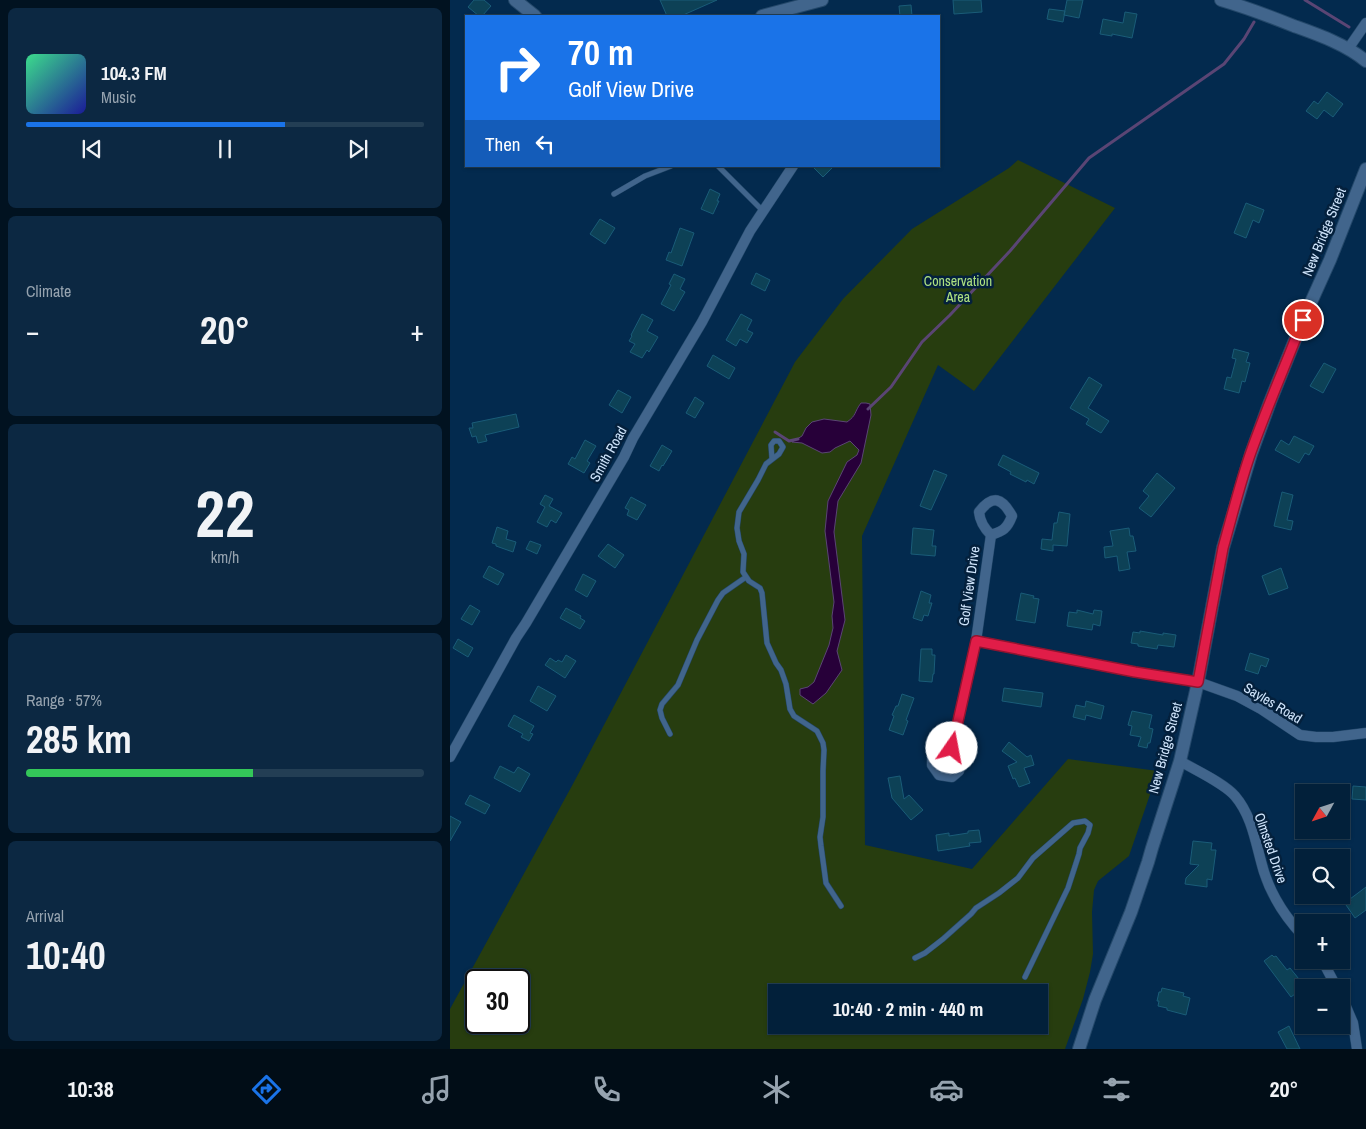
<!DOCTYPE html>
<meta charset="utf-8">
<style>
:root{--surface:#02203a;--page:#0c2842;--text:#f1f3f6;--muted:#96a3af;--line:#233e54;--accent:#1a73e8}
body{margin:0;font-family:"Archivo Narrow",sans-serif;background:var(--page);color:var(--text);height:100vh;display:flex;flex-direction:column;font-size:19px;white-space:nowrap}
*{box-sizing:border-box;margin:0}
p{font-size:16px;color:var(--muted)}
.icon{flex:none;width:28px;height:28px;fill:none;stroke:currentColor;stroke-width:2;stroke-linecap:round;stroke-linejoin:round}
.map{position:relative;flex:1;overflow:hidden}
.panel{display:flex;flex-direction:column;gap:8px;padding:8px;background:#011220;width:450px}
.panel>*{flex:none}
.hud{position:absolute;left:15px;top:15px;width:475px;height:152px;border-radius:0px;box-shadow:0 1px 4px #0004,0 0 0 1px var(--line);background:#1a73e8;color:#fff;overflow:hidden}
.needle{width:32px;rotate:230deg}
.controls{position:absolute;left:845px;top:784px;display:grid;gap:10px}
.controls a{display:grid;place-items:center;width:55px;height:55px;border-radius:0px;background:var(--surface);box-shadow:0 1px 4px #0004,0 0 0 1px var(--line);font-size:25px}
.speed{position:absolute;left:15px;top:969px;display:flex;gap:10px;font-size:25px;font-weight:700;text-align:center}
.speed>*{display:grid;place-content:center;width:65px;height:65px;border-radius:50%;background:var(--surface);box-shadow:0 1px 4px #0004,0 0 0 1px var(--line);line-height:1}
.speed .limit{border:2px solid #111;border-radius:8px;background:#fff;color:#111}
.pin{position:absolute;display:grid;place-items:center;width:42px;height:42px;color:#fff;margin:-21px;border:2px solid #fff;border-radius:50%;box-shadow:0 1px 5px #0007}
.me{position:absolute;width:55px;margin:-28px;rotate:12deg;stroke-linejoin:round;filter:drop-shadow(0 0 4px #0008)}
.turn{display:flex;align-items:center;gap:18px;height:105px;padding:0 20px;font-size:22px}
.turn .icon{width:65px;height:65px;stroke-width:2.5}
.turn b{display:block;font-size:35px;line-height:42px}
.then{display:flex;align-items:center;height:48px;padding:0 20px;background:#0003;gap:10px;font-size:19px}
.big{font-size:38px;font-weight:700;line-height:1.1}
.panel .tile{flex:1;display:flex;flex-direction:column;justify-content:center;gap:8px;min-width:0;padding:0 18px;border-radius:8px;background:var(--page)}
.panel .dial{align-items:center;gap:0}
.dial b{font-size:65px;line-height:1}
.song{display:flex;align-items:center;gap:15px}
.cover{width:60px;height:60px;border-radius:8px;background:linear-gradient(135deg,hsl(150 70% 55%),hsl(240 70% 35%))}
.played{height:5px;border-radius:2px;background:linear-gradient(90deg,var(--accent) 65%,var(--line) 65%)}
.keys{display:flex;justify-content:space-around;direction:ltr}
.heat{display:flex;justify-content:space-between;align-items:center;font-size:28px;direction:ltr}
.charge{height:8px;border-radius:4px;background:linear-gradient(90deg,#34c759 57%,var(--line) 0)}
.trip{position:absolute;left:318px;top:984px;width:280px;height:50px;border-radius:0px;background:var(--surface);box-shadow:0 1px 4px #0004,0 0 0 1px var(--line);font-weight:700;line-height:50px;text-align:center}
.tab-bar{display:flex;height:80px;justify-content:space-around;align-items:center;background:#010d17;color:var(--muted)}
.tab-bar .icon{width:35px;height:35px}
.tab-bar .on{color:var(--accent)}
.tab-bar b{font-size:22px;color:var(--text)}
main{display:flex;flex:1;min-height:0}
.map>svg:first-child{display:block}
.green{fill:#273d0f;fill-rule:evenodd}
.water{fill:#270039;stroke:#5a4574}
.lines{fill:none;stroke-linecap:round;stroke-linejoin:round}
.stream{stroke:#5a4574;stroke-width:3}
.building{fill:#0d4156;stroke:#1a5c78}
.service-casing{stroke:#24486a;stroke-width:6}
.minor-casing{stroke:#24486a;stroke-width:11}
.tertiary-casing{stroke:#24486a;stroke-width:14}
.service{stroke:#41658c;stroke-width:5}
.minor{stroke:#41658c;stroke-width:10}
.tertiary{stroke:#41658c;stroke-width:12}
.route-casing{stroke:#92132f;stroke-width:12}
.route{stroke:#e11d48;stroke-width:9}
.labels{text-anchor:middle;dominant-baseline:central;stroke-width:5;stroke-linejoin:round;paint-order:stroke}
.street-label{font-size:14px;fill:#d0e5fc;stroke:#04203c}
.park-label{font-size:14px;fill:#aee180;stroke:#04203c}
</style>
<main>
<section class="panel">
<div class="tile">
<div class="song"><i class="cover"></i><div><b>104.3 FM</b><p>Music</p></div></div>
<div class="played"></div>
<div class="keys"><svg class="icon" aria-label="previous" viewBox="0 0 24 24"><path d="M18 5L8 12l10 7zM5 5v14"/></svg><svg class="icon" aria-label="pause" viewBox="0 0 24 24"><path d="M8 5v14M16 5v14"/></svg><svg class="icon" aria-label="next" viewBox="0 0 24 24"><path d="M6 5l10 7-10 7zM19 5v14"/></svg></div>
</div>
<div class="tile"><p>Climate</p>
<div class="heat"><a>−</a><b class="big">20°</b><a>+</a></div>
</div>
<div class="tile dial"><b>22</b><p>km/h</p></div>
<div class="tile"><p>Range · 57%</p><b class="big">285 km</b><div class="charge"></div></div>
<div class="tile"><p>Arrival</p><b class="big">10:40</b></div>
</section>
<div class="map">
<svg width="916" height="1049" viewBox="0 0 916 1049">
<rect width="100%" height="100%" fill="#032a4e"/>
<path class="green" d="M 568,160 L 665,208 L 524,391 L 488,365 L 412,536 L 415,845 L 522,869 L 618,759 L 708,771 L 679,856 L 648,881 L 644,890 L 642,912 L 643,954 L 640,972 L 633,999 L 615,1049 L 0,1049 L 0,1009 L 124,782 L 345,362 L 393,299 L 462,229 L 559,168 ZM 26,980 L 69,980 L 69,1022 L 26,1022 ZM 326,992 L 589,992 L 589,1025 L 326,1025 Z"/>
<path class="water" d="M 411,403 L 416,403 L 420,404 L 421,415 L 411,463 L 388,501 L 384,532 L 395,620 L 387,651 L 392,670 L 376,693 L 363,704 L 350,695 L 350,689 L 358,687 L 364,682 L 379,645 L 383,628 L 382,616 L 384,602 L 375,531 L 378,501 L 397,462 L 407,455 L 409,450 L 400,441 L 385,448 L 380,452 L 372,453 L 352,443 L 342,442 L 352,436 L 356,428 L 362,422 L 374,419 L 397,422 C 407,415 404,412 411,403 Z"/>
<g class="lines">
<path class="stream" d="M 855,0 L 899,27
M 418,409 L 441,387 L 472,342 L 500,315 L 560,251 L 639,158 L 774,64 L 794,39 L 804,22
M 325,432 L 339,441 L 348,439"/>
</g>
<path class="building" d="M 24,0 L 34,0 L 41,6 L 32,16 L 29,16 L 18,7 Z
M 210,0 L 267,0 L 231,16 L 217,16 Z
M 503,0 L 531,0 L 532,12 L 504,14 Z
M 617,0 L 633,0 L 629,18 L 614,15 Z
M 461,5 L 462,16 L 450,16 L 449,6 Z
M 599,9 L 615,11 L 613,22 L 597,19 Z
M 675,12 L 687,14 L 682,38 L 662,34 L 662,36 L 650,34 L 653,19 L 673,23 Z
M 877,92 L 893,104 L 883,117 L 874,110 L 867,119 L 856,111 L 864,101 L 868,104 Z
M 362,166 L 384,166 L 373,177 Z
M 260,189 L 270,194 L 267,201 L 269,201 L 263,214 L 251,209 Z
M 796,203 L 814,210 L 809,223 L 803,220 L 796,238 L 784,233 Z
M 150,219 L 165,228 L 155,244 L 140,234 Z
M 230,228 L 244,233 L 232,266 L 216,260 L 219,252 L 221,253 Z
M 306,273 L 320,280 L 315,291 L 301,284 Z
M 224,274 L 235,279 L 230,289 L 235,292 L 224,311 L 211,304 L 221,285 L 219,284 Z
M 192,314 L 203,320 L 197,331 L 208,337 L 199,352 L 197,350 L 192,358 L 180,352 L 185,344 L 179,341 L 182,336 L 181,335 Z
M 291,314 L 302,320 L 297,330 L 303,333 L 297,343 L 290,339 L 286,346 L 276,340 Z
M 784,349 L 799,353 L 796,362 L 800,363 L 795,382 L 792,381 L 789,393 L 774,389 L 777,377 L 781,378 L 786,359 L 782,358 Z
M 263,355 L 285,368 L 279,379 L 257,366 Z
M 874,363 L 886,369 L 873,393 L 860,386 Z
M 639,377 L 652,385 L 638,408 L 659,421 L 651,433 L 636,424 L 639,419 L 620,408 Z
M 168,390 L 181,397 L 172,413 L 159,405 Z
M 245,397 L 254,403 L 245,418 L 236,413 Z
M 66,414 L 69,427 L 35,435 L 37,441 L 28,443 L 26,436 L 22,437 L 19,428 L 23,428 L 22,423 Z
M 844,436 L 864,446 L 859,455 L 855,453 L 849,463 L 825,450 L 831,440 L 839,445 Z
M 135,440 L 146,446 L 137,461 L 140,463 L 134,473 L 118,464 L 122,457 L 125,459 Z
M 212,445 L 222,451 L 213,466 L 212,465 L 209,471 L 200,466 Z
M 553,455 L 589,473 L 584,484 L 577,480 L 576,482 L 560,474 L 561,472 L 548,465 Z
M 484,470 L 497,475 L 481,510 L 470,506 Z
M 707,473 L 725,488 L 701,517 L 689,508 L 699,496 L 693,491 Z
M 832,492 L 843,495 L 837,520 L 843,521 L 841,530 L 824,526 Z
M 95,495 L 103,499 L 99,506 L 112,513 L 106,523 L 101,520 L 97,527 L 87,522 L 95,507 L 90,504 Z
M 181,497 L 196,505 L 187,520 L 177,515 L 179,510 L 175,508 Z
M 609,512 L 620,514 L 617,546 L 603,545 L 603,551 L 591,549 L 592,539 L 602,540 L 604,523 L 607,523 Z
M 47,527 L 58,531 L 56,539 L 66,542 L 63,552 L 46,546 L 46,544 L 42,543 Z
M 463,528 L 484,530 L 482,546 L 486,546 L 485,556 L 461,554 Z
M 679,528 L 680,536 L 683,536 L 686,551 L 677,552 L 680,569 L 669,571 L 667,556 L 655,558 L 654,547 L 663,546 L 660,531 Z
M 80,541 L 91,545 L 87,554 L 76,549 Z
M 158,544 L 174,555 L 165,568 L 148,556 Z
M 39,566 L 54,574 L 48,585 L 33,577 Z
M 831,568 L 838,588 L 819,595 L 812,576 Z
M 133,574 L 146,581 L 137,597 L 125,590 Z
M 471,591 L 481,595 L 479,603 L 482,603 L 478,616 L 474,615 L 472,621 L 463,618 Z
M 571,593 L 584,596 L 583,598 L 589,599 L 585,623 L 566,620 Z
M 20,605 L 30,611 L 22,625 L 11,619 Z
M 116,608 L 131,616 L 130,618 L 135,621 L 130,629 L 110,618 Z
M 627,610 L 643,614 L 644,610 L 652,611 L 650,626 L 643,624 L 642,630 L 617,626 L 619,612 L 627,613 Z
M 690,631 L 713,635 L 713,633 L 726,635 L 724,647 L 708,645 L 707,649 L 688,646 L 688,644 L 681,643 L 683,632 L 690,633 Z
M 8,639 L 23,648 L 18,657 L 3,648 Z
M 471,649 L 482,649 L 482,655 L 485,655 L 484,674 L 483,674 L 482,682 L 469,681 Z
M 800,653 L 819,659 L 816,667 L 811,665 L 808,674 L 795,670 Z
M 116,655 L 126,661 L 115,678 L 95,665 L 100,658 L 106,662 L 108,660 L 112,662 Z
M 88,686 L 106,696 L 97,711 L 80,701 Z
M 554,688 L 593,693 L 591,707 L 552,701 Z
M 452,694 L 464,698 L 456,720 L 458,721 L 453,735 L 439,730 L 444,716 L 442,715 L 446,706 L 448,706 Z
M 636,701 L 654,706 L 651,719 L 636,715 L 635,720 L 623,717 L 626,705 L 635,707 Z
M 682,711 L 702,715 L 699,728 L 703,729 L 700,743 L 698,743 L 697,748 L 688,746 L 691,737 L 680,735 L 682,726 L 678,725 Z
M 64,715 L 84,726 L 80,733 L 83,734 L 79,741 L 71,737 L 73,734 L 58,726 Z
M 559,742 L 577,757 L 581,755 L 584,765 L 574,768 L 580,783 L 569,787 L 565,778 L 563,779 L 558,766 L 567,762 L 552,751 Z
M 50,766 L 64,773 L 68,767 L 80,774 L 70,792 L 44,778 Z
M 450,776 L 454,799 L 459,795 L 473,810 L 461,820 L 442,798 L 438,778 Z
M 903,786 L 916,787 L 916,800 L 902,799 Z
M 20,795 L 40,805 L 35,814 L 15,804 Z
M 0,816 L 11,822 L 0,841 Z
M 529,830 L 531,842 L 519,843 L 520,846 L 488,851 L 486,835 L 499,833 L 499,836 L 518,833 L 518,831 Z
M 743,841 L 762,843 L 761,850 L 766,850 L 762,880 L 757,879 L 757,887 L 735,884 L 736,878 L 749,865 L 740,864 Z
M 916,887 L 916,910 L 905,918 L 896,905 L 901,901 L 900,899 Z
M 822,955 L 824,957 L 826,956 L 837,970 L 840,968 L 853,984 L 847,989 L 849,991 L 841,997 L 814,961 Z
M 712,988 L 734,993 L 733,996 L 740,998 L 736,1015 L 717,1010 L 717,1008 L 708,1006 L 709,1001 L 707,1001 L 709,992 L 711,992 Z
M 839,1026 L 850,1049 L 837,1049 L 828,1032 Z"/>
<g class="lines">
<g class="service-casing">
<path id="service" d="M 268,166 L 313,211
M 164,194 L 195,176 L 221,166
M 322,459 L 321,445 L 324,441 L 329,441 L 333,447 L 329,454 L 316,464 L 308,480 L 289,512 L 287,528 L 289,541 L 294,554 L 293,572 L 299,581 L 310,588 L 312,593 L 317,643 L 326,663 L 331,670 L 336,684 L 340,709 L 344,716 L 367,731 L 373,743 L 374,750 L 373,771 L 373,817 L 370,837 L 371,846 L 376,883 L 391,906
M 220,734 L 212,718 L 210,710 L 212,704 L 228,685 L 247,640 L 268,600 L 273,593 L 296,577
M 465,958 L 475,953 L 493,939 L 521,914 L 526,908 L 549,893 L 568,878 L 583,858 L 623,823 L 635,821 L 640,825 L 638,833 L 630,848 L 629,854 L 618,888 L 575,977"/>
</g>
<g class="minor-casing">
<path id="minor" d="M 898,49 L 916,23
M 526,641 L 541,535 C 534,528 530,522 529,512 C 543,494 552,498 562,516 C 557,529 553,531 541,535
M 502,748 L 488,749 L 482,757 L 482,765 L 489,775 L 502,777 L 509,771 L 512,759 L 502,748 L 526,641 L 685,672 L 748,682 L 787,696 L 811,709 L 850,735 L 866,737 L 883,737 L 916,733
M 0,757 L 66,638 L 76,623 L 174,457 L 183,438 L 252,322 L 300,231 L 343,166
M 730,761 C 745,770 774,783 785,796 C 803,817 806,846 814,872 C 822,897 836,918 854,937
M 872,960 L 887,988
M 891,995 L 903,1023 L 907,1049"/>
</g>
<g class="tertiary-casing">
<path id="tertiary" d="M 65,0 L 85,16
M 771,0 C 795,7 819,16 844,26 C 869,35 895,44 916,61
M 312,16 L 372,0
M 629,1049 L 645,1000 L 681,912 L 698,862 L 702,848 L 730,761 L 748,682 L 773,548 L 801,454 L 820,402 L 853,320 L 880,260 L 916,169"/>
</g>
<use href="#service" class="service"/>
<use href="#minor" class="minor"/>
<use href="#tertiary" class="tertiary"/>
</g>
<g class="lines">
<g class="route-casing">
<path id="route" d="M 502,748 L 526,641 L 685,672 L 748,682 L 773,548 C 782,516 790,483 801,452 C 817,407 836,364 853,320"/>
</g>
<use href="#route" class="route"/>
</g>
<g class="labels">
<g class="street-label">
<text transform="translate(874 232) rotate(-68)">New Bridge Street</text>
<text transform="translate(158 454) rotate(-61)">Smith Road</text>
<text transform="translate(519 586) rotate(-82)">Golf View Drive</text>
<text transform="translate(823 703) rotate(31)">Sayles Road</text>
<text transform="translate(715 748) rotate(-75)">New Bridge Street</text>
<text transform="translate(821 848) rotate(71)">Olmsted Drive</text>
</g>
<g class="park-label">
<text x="508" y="281">Conservation<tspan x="508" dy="16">Area</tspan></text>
</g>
</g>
</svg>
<div class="controls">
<a><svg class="needle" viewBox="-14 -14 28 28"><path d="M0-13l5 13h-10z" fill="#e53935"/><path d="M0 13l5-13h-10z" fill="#96a3af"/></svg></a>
<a><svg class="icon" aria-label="search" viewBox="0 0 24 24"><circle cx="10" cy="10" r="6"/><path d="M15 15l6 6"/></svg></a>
<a>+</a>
<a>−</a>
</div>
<div class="speed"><div class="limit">30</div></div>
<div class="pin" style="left:853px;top:320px;background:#d93025"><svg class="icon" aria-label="arrive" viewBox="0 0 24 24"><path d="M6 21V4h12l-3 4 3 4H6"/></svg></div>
<svg class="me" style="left:502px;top:748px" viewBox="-20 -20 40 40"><circle r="19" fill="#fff"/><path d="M0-13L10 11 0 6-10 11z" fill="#e11d48"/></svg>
<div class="trip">10:40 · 2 min · 440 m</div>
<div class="hud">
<div class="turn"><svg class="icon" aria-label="right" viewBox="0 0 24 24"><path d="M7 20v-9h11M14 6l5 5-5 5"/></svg><div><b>70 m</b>Golf View Drive</div></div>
<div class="then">Then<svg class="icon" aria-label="left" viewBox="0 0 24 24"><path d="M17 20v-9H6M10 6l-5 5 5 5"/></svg></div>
</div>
</div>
</main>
<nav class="tab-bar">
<b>10:38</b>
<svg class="icon on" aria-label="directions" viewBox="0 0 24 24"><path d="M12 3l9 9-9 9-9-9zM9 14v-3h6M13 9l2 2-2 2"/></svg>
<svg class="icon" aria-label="music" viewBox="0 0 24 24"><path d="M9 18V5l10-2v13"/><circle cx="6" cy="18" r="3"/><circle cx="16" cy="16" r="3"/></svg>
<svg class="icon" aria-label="phone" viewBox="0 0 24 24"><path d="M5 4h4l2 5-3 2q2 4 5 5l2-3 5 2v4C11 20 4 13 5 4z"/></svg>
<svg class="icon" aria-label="climate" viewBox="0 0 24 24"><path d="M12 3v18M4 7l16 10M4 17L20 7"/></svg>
<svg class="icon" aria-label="car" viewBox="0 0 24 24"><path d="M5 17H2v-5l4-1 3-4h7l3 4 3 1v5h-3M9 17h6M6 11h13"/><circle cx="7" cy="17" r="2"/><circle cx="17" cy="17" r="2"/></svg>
<svg class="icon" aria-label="filters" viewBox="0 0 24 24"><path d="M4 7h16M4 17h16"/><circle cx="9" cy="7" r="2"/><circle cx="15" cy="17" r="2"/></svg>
<b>20°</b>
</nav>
